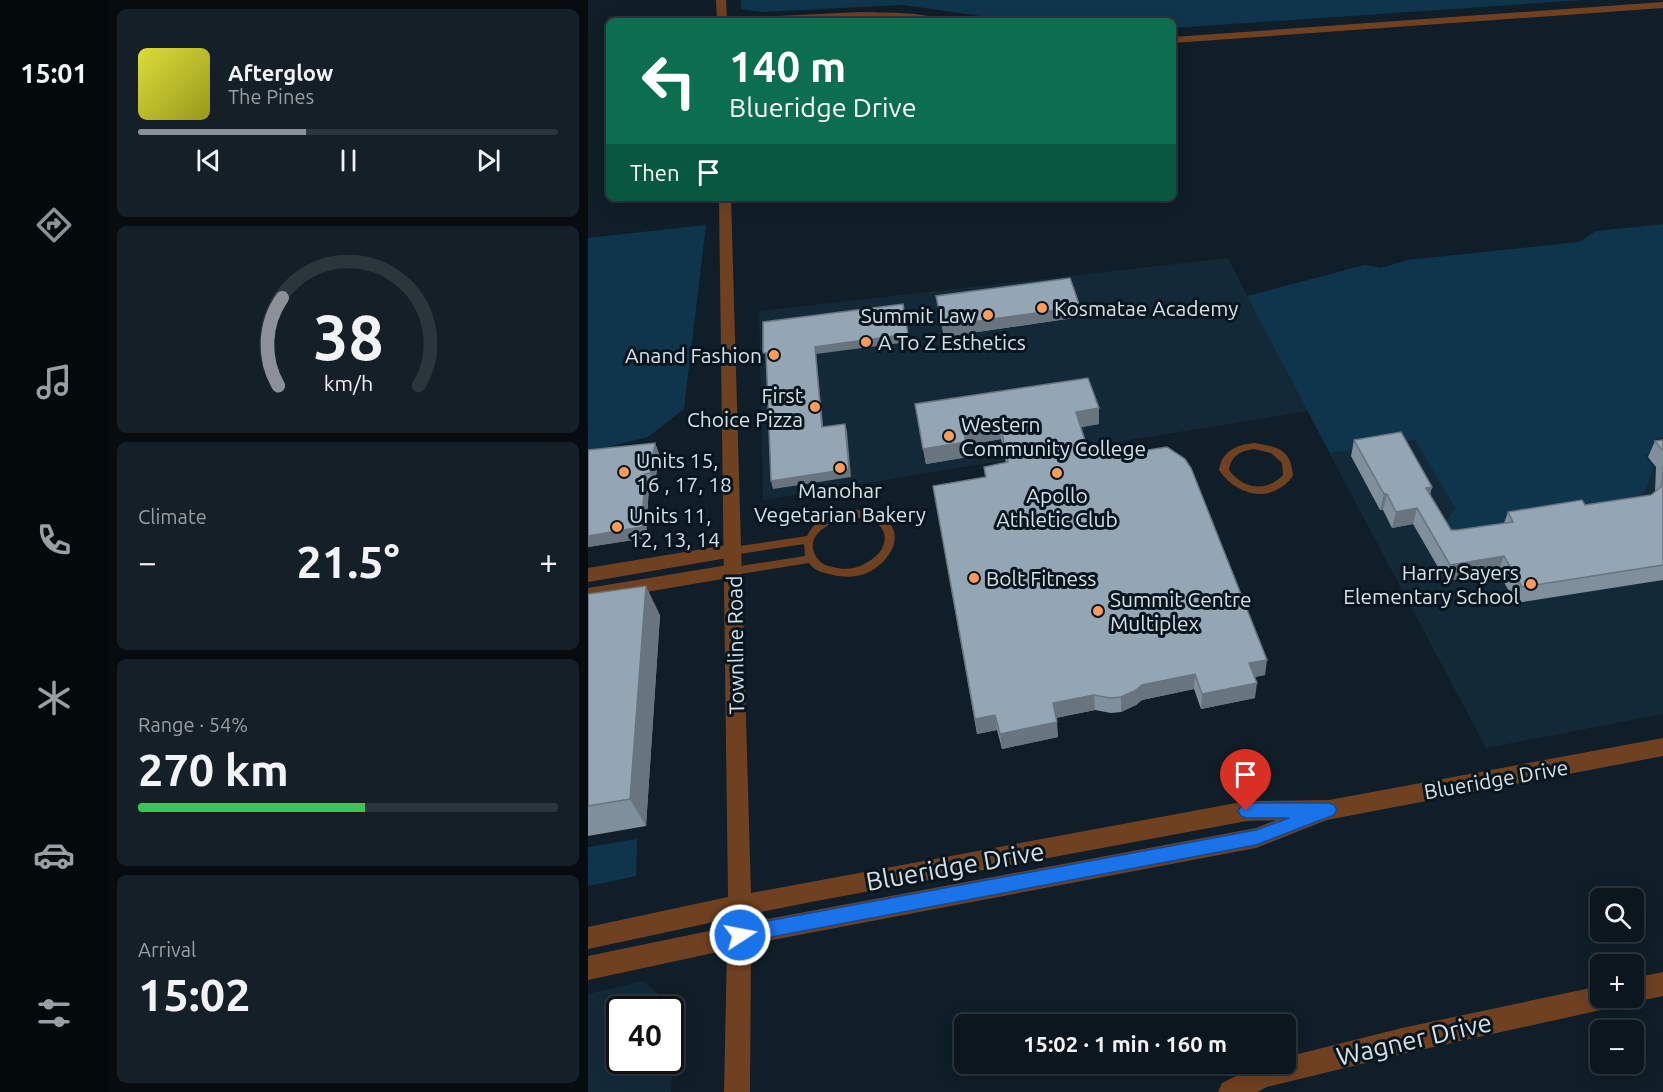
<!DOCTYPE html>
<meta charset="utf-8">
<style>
:root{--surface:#0b161e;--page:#141f27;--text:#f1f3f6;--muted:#9a9fa4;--line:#2b353c;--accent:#8c9099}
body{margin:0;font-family:Ubuntu,sans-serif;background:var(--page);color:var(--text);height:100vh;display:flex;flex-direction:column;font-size:22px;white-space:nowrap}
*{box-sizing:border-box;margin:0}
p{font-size:20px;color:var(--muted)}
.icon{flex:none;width:33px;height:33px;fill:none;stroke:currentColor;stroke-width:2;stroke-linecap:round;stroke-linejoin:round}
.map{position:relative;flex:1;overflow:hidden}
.side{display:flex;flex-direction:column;gap:9px;padding:9px;background:#060c10;width:480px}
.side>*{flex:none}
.hud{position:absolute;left:18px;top:18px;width:570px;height:183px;border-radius:9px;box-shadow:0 3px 15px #0003,0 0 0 2px var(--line);background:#0b6e4f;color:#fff;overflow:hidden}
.tools{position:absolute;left:1002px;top:888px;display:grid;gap:12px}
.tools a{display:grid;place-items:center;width:54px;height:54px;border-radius:9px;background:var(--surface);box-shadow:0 3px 15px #0003,0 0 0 2px var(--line);font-size:30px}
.speed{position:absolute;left:18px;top:996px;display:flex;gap:12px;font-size:30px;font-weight:700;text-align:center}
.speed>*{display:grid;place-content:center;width:78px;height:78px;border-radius:50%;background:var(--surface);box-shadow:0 3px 15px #0003,0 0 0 2px var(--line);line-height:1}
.speed .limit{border:3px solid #111;border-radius:9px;background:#fff;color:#111}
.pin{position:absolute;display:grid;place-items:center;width:51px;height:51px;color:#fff;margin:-62px -26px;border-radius:50% 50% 50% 0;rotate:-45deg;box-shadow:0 0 6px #0007}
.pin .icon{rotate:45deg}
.me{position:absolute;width:66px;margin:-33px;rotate:79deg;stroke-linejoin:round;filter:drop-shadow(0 0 4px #0008)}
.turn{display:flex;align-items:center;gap:21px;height:126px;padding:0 24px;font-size:27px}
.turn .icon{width:78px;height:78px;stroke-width:2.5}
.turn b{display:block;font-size:42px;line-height:51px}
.then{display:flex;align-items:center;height:57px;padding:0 24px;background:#0003;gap:12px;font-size:22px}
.big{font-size:45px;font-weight:600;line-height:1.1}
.side .widget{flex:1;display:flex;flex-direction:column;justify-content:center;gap:9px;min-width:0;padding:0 21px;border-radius:9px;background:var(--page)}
.side .dial{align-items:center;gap:0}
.dial svg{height:156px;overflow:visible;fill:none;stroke:var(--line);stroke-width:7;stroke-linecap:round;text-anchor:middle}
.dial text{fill:var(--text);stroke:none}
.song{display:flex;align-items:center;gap:18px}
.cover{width:72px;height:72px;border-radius:9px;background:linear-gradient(135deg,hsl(60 70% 55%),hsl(60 70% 35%))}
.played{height:6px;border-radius:3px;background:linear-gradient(90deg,var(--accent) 40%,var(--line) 40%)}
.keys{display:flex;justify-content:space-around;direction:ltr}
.heat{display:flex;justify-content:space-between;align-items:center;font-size:33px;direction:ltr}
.charge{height:9px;border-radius:4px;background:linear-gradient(90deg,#34c759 54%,var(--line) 0)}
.trip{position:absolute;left:366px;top:1014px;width:342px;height:60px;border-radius:9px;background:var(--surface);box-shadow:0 3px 15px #0003,0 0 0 2px var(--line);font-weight:600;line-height:60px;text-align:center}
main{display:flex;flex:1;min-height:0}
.tabs{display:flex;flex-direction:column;width:108px;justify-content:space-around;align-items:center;background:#04090c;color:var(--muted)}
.tabs .icon{width:42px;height:42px}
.tabs .active{color:var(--accent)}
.tabs b{font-size:27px;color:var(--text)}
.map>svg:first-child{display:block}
.built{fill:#142937;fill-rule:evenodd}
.green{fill:#0f354c}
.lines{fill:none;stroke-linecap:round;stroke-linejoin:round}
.service{fill:#704121;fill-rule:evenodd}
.minor{fill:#704121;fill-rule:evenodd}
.tertiary{fill:#704121;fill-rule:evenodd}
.wall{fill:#7f8f9b}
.shaded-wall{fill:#68747e}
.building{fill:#94a6b4;stroke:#68747e;stroke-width:1.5}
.route{fill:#1a73e8;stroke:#114b97;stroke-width:1.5}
.poi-dot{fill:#ff9b59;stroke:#07151f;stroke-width:2}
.labels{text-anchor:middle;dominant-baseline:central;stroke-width:6;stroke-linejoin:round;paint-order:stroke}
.poi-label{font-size:21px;fill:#d7e0e7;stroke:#07151f;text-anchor:start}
.street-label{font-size:21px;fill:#d7e0e7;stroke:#07151f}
.near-street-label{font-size:26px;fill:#d7e0e7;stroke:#07151f}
</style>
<main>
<nav class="tabs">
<b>15:01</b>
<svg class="icon active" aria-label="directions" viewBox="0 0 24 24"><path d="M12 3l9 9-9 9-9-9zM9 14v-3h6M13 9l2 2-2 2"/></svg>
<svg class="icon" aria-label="music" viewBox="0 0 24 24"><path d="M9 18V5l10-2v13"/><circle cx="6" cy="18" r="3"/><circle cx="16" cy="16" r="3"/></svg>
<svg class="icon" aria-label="phone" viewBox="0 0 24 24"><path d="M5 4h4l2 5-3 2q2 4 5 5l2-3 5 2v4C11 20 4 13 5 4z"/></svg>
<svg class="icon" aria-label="climate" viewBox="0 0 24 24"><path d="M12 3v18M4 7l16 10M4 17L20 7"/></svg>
<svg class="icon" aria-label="car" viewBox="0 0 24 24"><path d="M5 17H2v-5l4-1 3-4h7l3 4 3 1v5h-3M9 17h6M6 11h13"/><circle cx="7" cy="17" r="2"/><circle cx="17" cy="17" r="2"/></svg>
<svg class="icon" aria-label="filters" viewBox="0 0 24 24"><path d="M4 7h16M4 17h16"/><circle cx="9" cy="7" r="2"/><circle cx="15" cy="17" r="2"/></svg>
</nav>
<section class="side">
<div class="widget">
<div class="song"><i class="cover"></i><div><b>Afterglow</b><p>The Pines</p></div></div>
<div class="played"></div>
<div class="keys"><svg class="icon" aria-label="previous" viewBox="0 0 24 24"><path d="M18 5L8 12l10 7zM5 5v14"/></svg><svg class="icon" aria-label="pause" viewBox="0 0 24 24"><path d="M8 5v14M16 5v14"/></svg><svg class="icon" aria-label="next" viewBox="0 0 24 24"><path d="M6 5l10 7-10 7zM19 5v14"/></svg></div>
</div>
<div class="widget dial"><svg viewBox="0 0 100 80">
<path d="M14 69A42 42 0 1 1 86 69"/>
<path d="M14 69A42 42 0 0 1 16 24" stroke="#8c9099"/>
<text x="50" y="56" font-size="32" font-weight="700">38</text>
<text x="50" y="72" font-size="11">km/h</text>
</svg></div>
<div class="widget"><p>Climate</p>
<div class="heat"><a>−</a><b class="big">21.5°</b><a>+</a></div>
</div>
<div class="widget"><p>Range · 54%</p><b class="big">270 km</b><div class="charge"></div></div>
<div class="widget"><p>Arrival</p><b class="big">15:02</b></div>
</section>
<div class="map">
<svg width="1075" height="1092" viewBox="0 0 1075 1092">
<rect width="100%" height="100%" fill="#0f1e28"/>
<path class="built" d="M 640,258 L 659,296 L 777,265 L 793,268 L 820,260 L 1075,348 L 1075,714 L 898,748 L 719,411 L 175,500 L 171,311 Z
M 54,981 L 87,1006 L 83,1092 L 0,1092 L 0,994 ZM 32,1010 L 82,1010 L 82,1060 L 32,1060 Z"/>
<path class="green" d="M 153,0 L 995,0 L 585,28 L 585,21 L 428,21 L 315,5 L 174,12 L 153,9 Z
M 1075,224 L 1075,437 L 1068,438 L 1075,447 L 1075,452 L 1056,455 L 1066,467 L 1056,493 L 1036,502 L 911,524 L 850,531 L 868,509 L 827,440 L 742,453 L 659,296 L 777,265 L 793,268 L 820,260 L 991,242 L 1008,231 Z
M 118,225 L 96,409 L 60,437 L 0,452 L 0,238 Z
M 49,839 L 48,876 L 0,886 L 0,847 Z"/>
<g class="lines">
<path class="service" d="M 666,443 C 690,447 703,449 705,476 C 684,504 649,497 631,470 C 634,451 648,445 666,443 ZM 666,449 L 683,453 L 694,463 L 695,475 C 678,493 655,489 641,470 C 643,455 653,451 666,449 Z
M 264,509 C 272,511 284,511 291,515 C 324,532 299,568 273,575 C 261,578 252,577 241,574 C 232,572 226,570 221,563 L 146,575 L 142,574 L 141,571 L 142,568 L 146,567 L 217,556 L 216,544 L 145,555 L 140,551 L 145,547 L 219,536 C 228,518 245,512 264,509 ZM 264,517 C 270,518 277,518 282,520 C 298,525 301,541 291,553 C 278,566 263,572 245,567 C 239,566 233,564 229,558 C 213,535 246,519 264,517 Z"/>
<path class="minor" d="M 1075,2 L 1075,8 L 585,43 L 585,37 Z
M 273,12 C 292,13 340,11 353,21 L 249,18 L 144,21 L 149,18 Z
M 145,544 L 151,546 L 154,551 L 151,556 L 0,582 L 0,568 Z
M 146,564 L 152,566 L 155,571 L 152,576 L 0,602 L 0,588 Z
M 1075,972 L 1075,996 L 1046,1002 L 1037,999 L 1046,998 L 1046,978 Z
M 1012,986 L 1012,998 L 1025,998 L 1022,1007 L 1013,1010 L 814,1054 L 679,1087 L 669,1092 L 630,1092 L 634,1083 L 672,1064 L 698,1064 L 698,1057 L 814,1028 Z"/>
<path class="tertiary" d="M 128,0 L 138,0 L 139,21 L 129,21 Z
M 131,198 L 143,198 L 163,893 L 659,801 L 741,800 L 1075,738 L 1075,756 L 739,820 L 668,848 L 163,944 L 162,1092 L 136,1092 L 139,950 L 0,980 L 0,956 L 140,927 L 140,919 L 0,949 L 0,927 L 140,897 ZM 688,820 L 668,828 L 163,922 L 163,914 L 223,902 L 659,821 Z"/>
</g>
<path class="wall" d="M 348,296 L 492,307 L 492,317 L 356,337 Z
M 327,404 L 511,424 L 493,427 L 500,450 L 528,455 L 677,675 L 666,677 L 667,698 L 613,709 L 606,689 L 554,700 L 548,705 L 533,712 L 523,713 L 507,710 L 468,718 L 470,737 L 414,749 L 409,730 L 389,734 L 345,486 L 397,477 L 396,467 L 418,463 L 413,439 L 378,445 L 380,457 L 338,464 Z
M 766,440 L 844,487 L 842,494 L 863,530 L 869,530 L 916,523 L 920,512 L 997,505 L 1063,495 L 1067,492 L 1068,467 L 1060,457 L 1067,441 L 1075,440 L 1075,580 L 928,603 L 910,572 L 858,581 L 825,524 L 804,528 L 795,510 L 792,510 L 763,456 Z
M 67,443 L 71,454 L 67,484 L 61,484 L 58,538 L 0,547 Z
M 0,594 L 72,615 L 58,826 L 0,836 Z"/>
<path class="shaded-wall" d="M 492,307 L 492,317 L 356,337 L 354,326 Z
M 320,334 L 321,342 L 228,354 L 236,435 L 234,427 L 227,347 Z
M 511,408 L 511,424 L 489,428 L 488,412 Z
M 257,424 L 259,431 L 263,477 L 185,489 L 183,481 Z
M 412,424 L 413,439 L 378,445 L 380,457 L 338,464 L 335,449 L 375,429 Z
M 67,443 L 71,454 L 67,484 L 62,473 Z
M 57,474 L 61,484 L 58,538 L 0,547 L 0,536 Z
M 844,487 L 840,503 L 838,488 Z
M 796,494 L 799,494 L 795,510 L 792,510 Z
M 829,508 L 825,524 L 804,528 L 808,512 Z
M 916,556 L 910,572 L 858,581 L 862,565 Z
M 58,586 L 72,615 L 58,826 L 42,799 Z
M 679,660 L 677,675 L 659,679 L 661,663 Z
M 607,674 L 606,689 L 554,700 L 548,705 L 533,712 L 533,697 L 554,685 Z
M 669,683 L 667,698 L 613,709 L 614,694 Z
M 506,695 L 507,710 L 466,718 L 465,703 Z
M 407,715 L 409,730 L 389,734 L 387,719 Z
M 469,722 L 470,737 L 414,749 L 412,734 Z"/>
<path class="building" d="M 482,278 L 492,307 L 354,326 L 348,296 Z
M 315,304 L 320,334 L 227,347 L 234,427 L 257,424 L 261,469 L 183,481 L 178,353 L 175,353 L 175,322 Z
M 500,378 L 511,408 L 488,412 L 500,450 L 525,446 L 528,455 L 579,447 L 597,459 L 603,468 L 679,660 L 661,663 L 669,683 L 614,694 L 607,674 L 554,685 L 548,690 L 533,697 L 522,698 L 506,695 L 465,703 L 469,722 L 412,734 L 407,715 L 387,719 L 345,486 L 398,477 L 396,467 L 420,462 L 412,424 L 375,429 L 378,442 L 335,449 L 327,404 Z
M 813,432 L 844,487 L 838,488 L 863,530 L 869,530 L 925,522 L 920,512 L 994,500 L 997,505 L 1063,495 L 1074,486 L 1075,467 L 1075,565 L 934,587 L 916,556 L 862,565 L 829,508 L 808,512 L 799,494 L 796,494 L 766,440 Z
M 1075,440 L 1075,451 L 1067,441 Z
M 67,443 L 62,473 L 57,474 L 54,527 L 0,536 L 0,450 Z
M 58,586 L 42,799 L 0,806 L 0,594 Z"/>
<path class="route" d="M 658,803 L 741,803 L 746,805 L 749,810 L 746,815 L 668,845 L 152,943 L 145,941 L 143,935 L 145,929 L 152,926 L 668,830 L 701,818 L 658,818 L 653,816 L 650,811 L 653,806 Z"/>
<g class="poi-dot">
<circle cx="454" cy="308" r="6"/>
<circle cx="400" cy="315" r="6"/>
<circle cx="278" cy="342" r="6"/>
<circle cx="186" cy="355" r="6"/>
<circle cx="227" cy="407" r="6"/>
<circle cx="361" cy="436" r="6"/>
<circle cx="252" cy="468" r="6"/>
<circle cx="36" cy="472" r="6"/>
<circle cx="469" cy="473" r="6"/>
<circle cx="29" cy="527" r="6"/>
<circle cx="386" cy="578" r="6"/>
<circle cx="943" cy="584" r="6"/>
<circle cx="510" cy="611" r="6"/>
</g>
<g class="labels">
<g class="poi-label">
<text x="466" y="308">Kosmatae Academy</text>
<text x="388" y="315" text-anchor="end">Summit Law</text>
<text x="290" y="342">A To Z Esthetics</text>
<text x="174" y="355" text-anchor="end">Anand Fashion</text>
<text x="215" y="395" text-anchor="end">First<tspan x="215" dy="24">Choice Pizza</tspan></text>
<text x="373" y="424">Western<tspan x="373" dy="24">Community College</tspan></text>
<text x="48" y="460">Units 15,<tspan x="48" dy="24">16 , 17, 18</tspan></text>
<text x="252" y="490" text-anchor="middle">Manohar<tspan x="252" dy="24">Vegetarian Bakery</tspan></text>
<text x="469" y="495" text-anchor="middle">Apollo<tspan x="469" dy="24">Athletic Club</tspan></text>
<text x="41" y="515">Units 11,<tspan x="41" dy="24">12, 13, 14</tspan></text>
<text x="931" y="572" text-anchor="end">Harry Sayers<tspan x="931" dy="24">Elementary School</tspan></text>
<text x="398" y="578">Bolt Fitness</text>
<text x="522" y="599">Summit Centre<tspan x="522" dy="24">Multiplex</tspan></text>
</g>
<g class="street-label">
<text transform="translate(147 645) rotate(-91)">Townline Road</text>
<text transform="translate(908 779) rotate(-10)">Blueridge Drive</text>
</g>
<g class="near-street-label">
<text transform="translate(367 866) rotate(-10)">Blueridge Drive</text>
<text transform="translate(826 1039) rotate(-13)">Wagner Drive</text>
</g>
</g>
</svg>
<div class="tools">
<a><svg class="icon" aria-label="search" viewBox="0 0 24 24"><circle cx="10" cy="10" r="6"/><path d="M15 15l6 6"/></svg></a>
<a>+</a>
<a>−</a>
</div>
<div class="speed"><div class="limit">40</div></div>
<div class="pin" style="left:658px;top:811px;background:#d93025"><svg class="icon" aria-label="arrive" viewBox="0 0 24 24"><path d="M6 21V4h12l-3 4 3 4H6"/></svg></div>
<svg class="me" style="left:152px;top:935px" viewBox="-20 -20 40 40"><circle r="17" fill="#1a73e8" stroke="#fff" stroke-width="3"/><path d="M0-11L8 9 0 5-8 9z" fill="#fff"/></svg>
<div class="trip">15:02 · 1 min · 160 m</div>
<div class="hud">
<div class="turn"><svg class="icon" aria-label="left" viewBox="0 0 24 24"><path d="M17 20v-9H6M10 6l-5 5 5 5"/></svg><div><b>140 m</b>Blueridge Drive</div></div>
<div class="then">Then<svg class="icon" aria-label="arrive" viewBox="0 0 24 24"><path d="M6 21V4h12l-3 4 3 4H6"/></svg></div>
</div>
</div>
</main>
